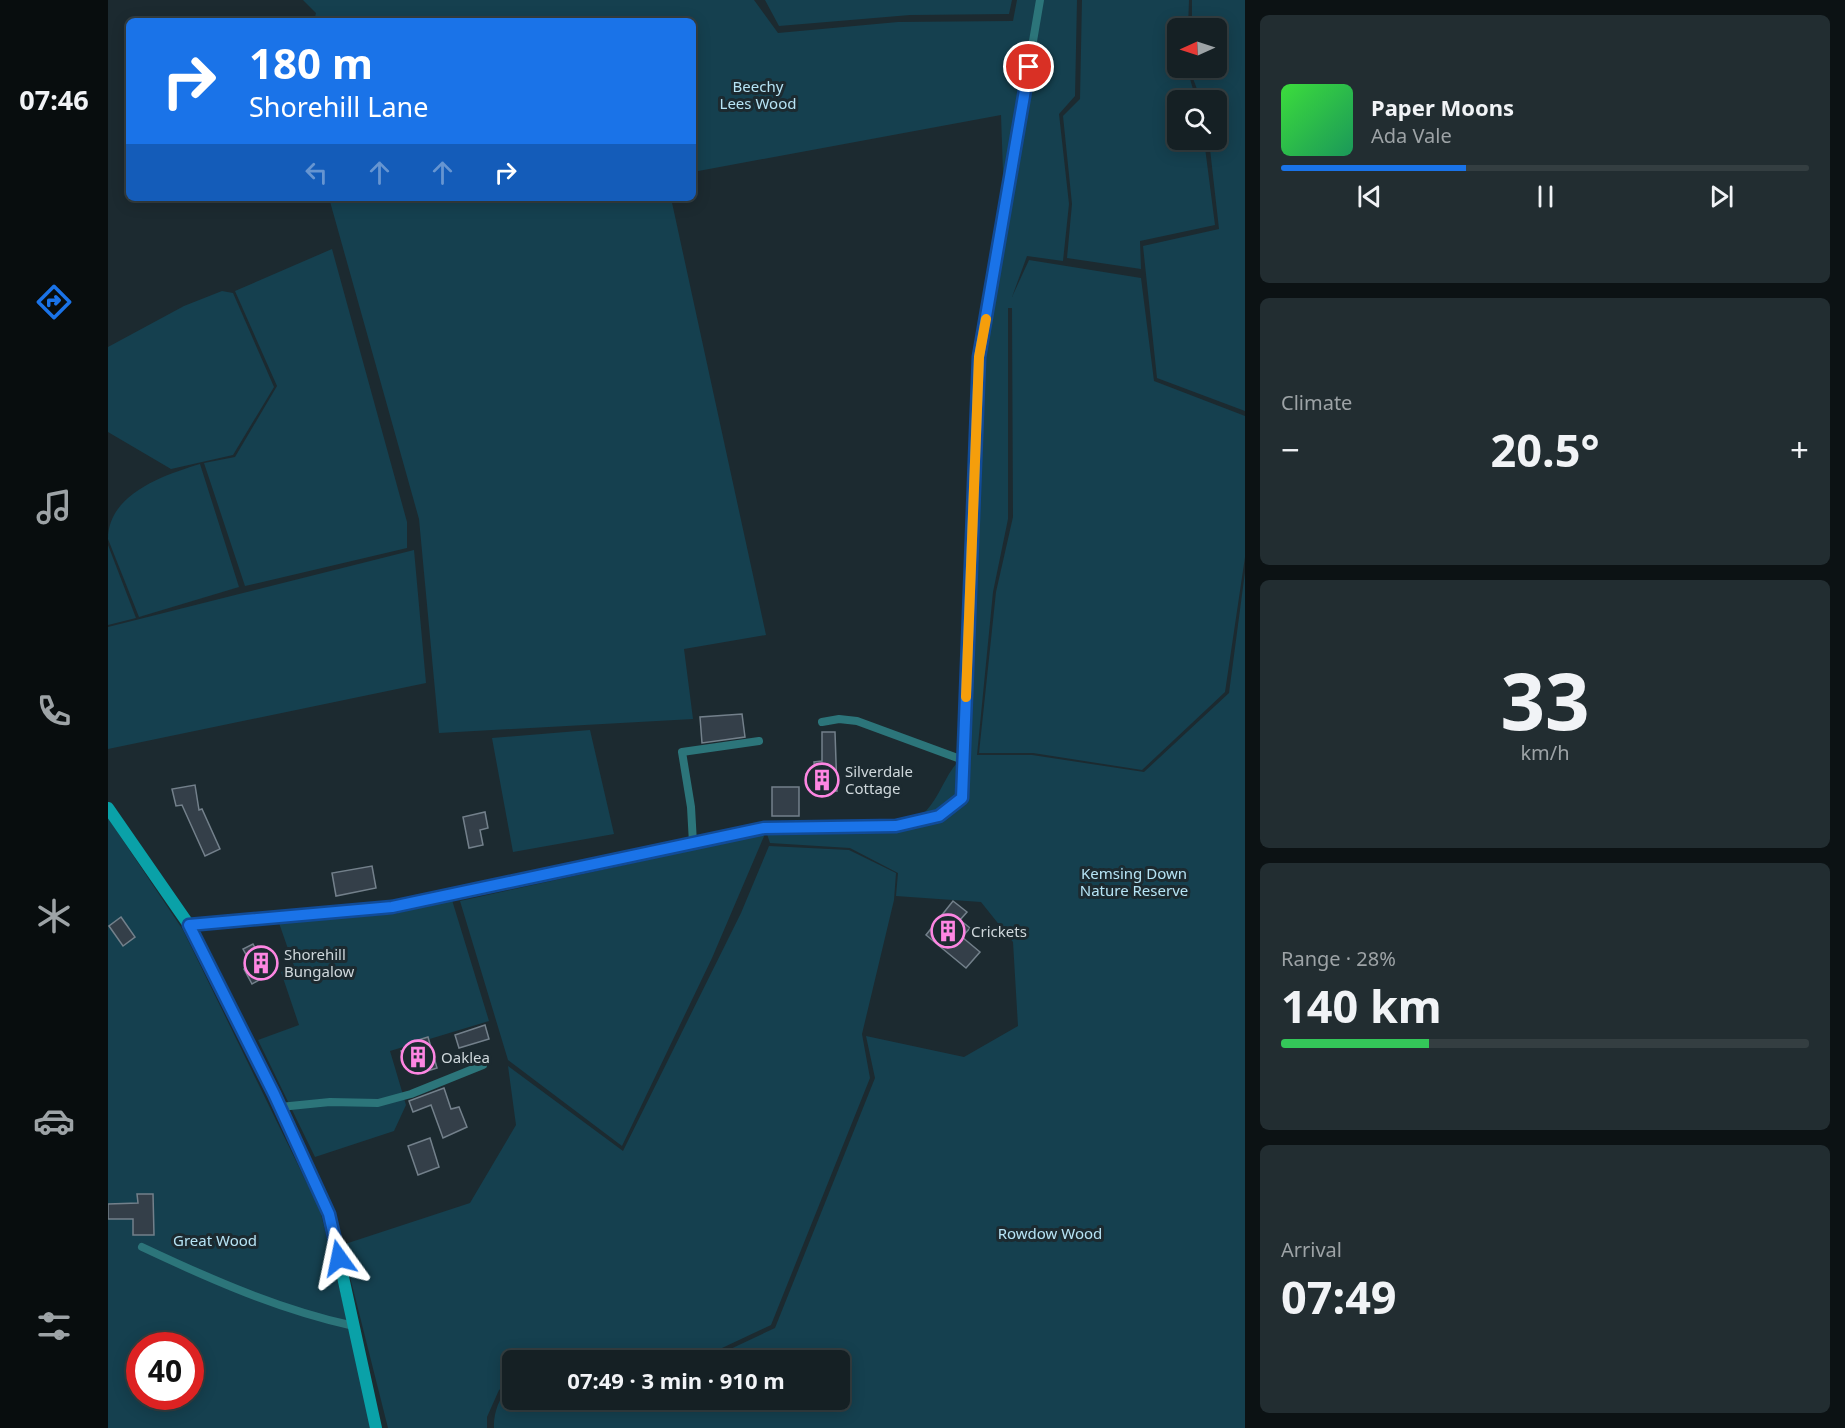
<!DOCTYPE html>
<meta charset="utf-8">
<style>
:root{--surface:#152024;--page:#222d31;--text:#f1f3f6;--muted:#9da3a6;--line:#343e41;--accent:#1a73e8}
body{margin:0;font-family:"Noto Sans",sans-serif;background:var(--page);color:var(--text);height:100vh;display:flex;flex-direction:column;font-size:22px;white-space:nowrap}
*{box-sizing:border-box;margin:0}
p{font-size:20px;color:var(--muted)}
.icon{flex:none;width:33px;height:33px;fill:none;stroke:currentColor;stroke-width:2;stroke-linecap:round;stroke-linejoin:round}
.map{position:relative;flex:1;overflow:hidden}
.panel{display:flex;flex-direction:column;gap:15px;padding:15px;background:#0c1214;width:600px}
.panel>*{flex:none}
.guide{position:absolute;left:18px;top:18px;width:570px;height:183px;border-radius:9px;box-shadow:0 3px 15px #0003,0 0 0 2px var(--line);background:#1a73e8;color:#fff;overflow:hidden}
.needle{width:39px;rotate:267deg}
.fabs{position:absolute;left:1059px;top:18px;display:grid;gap:12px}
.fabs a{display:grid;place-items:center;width:60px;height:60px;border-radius:9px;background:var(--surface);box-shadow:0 3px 15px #0003,0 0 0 2px var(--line);font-size:30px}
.speed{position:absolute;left:18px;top:1332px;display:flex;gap:12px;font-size:30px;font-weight:700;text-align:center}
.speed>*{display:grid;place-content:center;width:78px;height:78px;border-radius:50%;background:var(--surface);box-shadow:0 3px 15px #0003,0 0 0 2px var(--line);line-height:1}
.speed .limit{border:9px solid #d22;background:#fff;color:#111}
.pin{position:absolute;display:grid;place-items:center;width:51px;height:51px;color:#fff;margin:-26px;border:3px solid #fff;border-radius:50%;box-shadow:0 2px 6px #0007}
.me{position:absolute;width:66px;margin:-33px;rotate:348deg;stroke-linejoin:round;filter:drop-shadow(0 0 4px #0008)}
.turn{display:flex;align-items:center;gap:21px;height:126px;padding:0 24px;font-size:27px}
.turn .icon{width:78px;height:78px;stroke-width:2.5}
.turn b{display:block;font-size:42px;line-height:51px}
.lanes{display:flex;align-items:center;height:57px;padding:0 24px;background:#0003;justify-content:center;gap:30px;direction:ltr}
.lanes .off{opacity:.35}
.big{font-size:45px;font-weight:700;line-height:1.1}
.panel .widget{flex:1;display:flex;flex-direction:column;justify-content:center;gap:9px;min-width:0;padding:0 21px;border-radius:9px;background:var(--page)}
.panel .dial{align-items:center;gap:0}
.dial b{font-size:78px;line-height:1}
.song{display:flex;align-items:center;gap:18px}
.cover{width:72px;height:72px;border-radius:9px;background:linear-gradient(135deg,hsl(120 70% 55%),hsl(150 70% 35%))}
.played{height:6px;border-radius:3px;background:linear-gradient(90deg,var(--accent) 35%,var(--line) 35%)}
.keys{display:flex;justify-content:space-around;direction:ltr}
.heat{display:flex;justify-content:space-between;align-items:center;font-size:33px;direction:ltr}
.charge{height:9px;border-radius:4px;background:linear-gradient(90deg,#34c759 28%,var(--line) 0)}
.trip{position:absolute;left:394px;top:1350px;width:348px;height:60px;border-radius:9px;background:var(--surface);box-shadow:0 3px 15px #0003,0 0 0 2px var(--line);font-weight:700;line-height:60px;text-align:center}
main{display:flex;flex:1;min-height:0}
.tabs{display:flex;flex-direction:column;width:108px;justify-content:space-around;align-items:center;background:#080d0e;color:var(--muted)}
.tabs .icon{width:42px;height:42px}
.tabs .selected{color:var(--accent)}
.tabs b{font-size:27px;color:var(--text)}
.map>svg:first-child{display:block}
.green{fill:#15404f;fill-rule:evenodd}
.building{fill:#343f49;stroke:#73808b;stroke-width:1.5}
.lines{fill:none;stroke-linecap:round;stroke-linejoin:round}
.lane{stroke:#2c757a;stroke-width:8}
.secondary{stroke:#0aa1a8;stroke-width:12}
.route-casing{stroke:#114b97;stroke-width:15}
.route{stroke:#1a73e8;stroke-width:10}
.slow{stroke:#f59e0b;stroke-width:10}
.labels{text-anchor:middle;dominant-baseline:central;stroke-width:6;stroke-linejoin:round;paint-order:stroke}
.park-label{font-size:15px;fill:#b6e3f4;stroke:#1c2a30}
.poi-label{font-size:15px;fill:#cfd8dc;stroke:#1c2a30;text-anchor:start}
</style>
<main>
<nav class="tabs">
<b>07:46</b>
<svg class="icon selected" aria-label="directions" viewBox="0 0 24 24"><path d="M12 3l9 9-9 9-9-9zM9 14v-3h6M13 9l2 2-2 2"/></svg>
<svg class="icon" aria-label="music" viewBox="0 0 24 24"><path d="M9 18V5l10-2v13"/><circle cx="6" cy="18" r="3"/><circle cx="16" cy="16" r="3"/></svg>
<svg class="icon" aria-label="phone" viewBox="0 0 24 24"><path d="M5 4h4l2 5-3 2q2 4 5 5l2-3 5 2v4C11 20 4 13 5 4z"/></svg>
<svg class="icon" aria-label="climate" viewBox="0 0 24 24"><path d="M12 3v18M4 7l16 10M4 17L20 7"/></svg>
<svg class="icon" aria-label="car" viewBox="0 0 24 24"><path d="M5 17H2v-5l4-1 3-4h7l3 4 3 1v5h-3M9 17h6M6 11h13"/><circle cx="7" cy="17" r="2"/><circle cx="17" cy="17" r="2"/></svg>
<svg class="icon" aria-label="filters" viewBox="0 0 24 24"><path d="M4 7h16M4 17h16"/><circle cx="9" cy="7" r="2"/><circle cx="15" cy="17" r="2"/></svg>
</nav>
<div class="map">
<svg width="1137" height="1428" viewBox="0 0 1137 1428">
<rect width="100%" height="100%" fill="#1c2a30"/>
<path class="green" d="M 195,0 L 646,0 L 670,33 L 790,22 L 905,21 L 909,0 L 969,0 L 967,96 L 951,114 L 961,204 L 955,261 L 919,256 L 904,297 L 921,260 L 1033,278 L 1046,381 L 1137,416 L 1137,557 L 1117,692 L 1034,770 L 925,753 L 871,753 L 888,592 L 905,517 L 904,308 L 900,308 L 900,519 L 885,592 L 869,755 L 924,755 L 1036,772 L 1121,693 L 1137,572 L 1137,1428 L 386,1428 C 385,1414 392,1392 405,1386 L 405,1400 L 732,1400 L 732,1360 L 599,1360 L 667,1328 L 767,1078 L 758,1036 L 856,1057 L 910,1026 L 905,942 L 873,902 L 788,896 L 790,873 L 742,848 L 662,843 L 658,831 C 697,832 791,842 818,811 C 834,794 838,770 857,755 L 875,362 L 896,201 L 893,115 L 585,172 L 585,21 L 206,21 L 208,13 Z
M 657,0 L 904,0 L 901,14 L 802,15 L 671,26 Z
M 974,0 L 1081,0 L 1080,28 L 1070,28 L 1070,68 L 1079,68 L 1088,100 L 1070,100 L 1070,140 L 1096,140 L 1107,225 L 1032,241 L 1033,269 L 959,258 L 964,204 L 955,116 L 972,99 Z
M 1084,0 L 1137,0 L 1137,411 L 1049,378 L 1035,246 L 1111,229 L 1101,140 L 1108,140 L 1108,100 L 1093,100 L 1083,73 L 1083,68 L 1108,68 L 1108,28 L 1084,28 Z
M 221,198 L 563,198 L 658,635 L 576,649 L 585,719 L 331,733 L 311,519 Z
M 224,249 L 299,522 L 299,548 L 137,586 L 96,463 L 127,457 L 169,386 L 127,291 Z
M 114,291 L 125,293 L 166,387 L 125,455 L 63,469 L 0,432 L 0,347 L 76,306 Z
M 92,464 L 131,587 L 31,617 L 0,539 C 0,494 56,475 92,464 Z
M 0,545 L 28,618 L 0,625 Z
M 306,550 L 318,683 L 0,749 L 0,627 Z
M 482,730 L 506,834 L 405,852 L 384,738 Z
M 0,818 L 75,930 L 212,1210 L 266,1428 L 0,1428 ZM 32,1346 L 82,1346 L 82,1396 L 32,1396 Z
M 657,834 L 604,958 L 514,1146 L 400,1060 L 352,901 Z
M 661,846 L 741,850 L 788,873 L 786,900 L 754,1034 L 762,1078 L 663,1325 L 597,1356 L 560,1360 L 405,1360 L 405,1380 L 391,1390 L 379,1417 L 379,1428 L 280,1428 L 234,1245 L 362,1203 L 408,1125 L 400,1066 L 515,1151 L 633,913 Z
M 344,900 L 381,1021 L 282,1051 L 298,1105 L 286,1131 L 207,1157 L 150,1040 L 191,1025 L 173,972 L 186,966 L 171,923 L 286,914 Z"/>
<path class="building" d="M 634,714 L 637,737 L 594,743 L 592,717 Z
M 714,732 L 727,732 L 729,791 L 712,792 L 711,786 L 699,787 L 698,774 L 707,774 L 706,762 L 714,761 Z
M 87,785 L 91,810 L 94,809 L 112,849 L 97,856 L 74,805 L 68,806 L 64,789 Z
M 664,787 L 691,787 L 691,816 L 664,816 Z
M 377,812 L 380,828 L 372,830 L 375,845 L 361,848 L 355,817 Z
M 264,866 L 268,888 L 228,896 L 224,873 Z
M 845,901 L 859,912 L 852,920 L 862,928 L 854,937 L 872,952 L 858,968 L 818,935 Z
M 13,917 L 27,937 L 15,946 L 1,926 Z
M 145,944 L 154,961 L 160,958 L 167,971 L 144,984 L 136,969 L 144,965 L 135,949 Z
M 377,1025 L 381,1039 L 351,1048 L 347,1035 Z
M 320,1037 L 329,1068 L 313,1073 L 309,1062 L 298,1066 L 293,1051 L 303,1048 L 301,1043 Z
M 336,1088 L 343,1109 L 351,1107 L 359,1127 L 335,1138 L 323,1105 L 305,1112 L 301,1101 Z
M 322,1138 L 331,1167 L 310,1175 L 300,1146 Z
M 29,1194 L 45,1194 L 46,1235 L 25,1235 L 25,1219 L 0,1219 L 0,1204 L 30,1203 Z"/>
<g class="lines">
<path class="lane" d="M 714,722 L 731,719 L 749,721 L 855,760
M 585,843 L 583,807 L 574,752 L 651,741
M 81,925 L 284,907 L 656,828 L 788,826 L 831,816 L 854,798 L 871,357 L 932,0
M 172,1107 L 222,1102 L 270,1103 L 303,1094 L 375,1065
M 34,1247 C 102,1279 172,1310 246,1326"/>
<path class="secondary" d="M 0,808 L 81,925 L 167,1094 L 221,1213 L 268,1428"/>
</g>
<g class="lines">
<g class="route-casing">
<path id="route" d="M 231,1258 L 221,1214 L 166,1094 L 81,925 L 284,907 L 656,828 L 788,826 L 831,816 L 854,798 L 871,357 L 921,67"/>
</g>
<use href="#route" class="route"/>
<path class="slow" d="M 858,697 L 871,357 L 878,319"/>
</g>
<defs>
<g id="building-ring" transform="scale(1.725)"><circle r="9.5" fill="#1c2a30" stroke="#fd86e2" stroke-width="1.5"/><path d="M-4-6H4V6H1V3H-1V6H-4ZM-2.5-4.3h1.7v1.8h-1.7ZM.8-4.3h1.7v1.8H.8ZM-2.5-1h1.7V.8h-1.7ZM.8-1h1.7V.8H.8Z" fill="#fd86e2"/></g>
</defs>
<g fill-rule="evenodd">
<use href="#building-ring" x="714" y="780"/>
<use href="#building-ring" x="840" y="931"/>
<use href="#building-ring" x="153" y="963"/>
<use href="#building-ring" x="310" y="1057"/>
</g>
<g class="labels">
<g class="park-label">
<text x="650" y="86">Beechy<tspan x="650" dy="17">Lees Wood</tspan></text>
<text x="1026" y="873">Kemsing Down<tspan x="1026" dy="17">Nature Reserve</tspan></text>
<text x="942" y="1233">Rowdow Wood</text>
<text x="107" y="1240">Great Wood</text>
</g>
<g class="poi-label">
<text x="737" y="771">Silverdale<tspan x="737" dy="17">Cottage</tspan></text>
<text x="863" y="931">Crickets</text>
<text x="176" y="954">Shorehill<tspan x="176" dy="17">Bungalow</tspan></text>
<text x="333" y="1057">Oaklea</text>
</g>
</g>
</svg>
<div class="fabs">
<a><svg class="needle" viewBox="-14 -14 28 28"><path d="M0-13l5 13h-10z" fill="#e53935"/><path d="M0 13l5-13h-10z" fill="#9da3a6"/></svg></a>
<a><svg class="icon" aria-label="search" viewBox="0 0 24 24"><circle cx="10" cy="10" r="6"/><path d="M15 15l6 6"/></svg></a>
</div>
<div class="speed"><div class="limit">40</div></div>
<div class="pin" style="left:921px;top:67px;background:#d93025"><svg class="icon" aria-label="arrive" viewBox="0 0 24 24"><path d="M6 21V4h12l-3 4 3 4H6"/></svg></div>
<svg class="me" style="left:231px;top:1258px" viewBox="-20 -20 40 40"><path d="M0-17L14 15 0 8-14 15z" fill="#1a73e8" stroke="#fff" stroke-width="4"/></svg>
<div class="trip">07:49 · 3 min · 910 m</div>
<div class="guide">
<div class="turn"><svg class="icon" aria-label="right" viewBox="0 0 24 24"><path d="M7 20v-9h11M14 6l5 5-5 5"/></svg><div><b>180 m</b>Shorehill Lane</div></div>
<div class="lanes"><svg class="icon off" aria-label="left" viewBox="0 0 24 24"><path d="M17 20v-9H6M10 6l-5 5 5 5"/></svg><svg class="icon off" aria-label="ahead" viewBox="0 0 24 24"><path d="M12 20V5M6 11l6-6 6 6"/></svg><svg class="icon off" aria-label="ahead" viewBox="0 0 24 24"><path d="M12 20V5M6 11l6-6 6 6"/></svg><svg class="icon" aria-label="right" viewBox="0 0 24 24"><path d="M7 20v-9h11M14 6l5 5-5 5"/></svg></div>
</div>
</div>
<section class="panel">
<div class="widget">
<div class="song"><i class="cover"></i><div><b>Paper Moons</b><p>Ada Vale</p></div></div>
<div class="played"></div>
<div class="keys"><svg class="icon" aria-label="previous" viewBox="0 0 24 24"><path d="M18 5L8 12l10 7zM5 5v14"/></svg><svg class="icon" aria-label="pause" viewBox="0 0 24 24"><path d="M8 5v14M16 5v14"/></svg><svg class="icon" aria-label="next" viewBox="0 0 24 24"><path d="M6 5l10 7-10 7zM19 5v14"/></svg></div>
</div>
<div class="widget"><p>Climate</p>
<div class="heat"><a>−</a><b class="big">20.5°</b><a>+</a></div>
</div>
<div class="widget dial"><b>33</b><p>km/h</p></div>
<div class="widget"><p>Range · 28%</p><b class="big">140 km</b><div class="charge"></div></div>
<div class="widget"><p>Arrival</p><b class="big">07:49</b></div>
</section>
</main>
